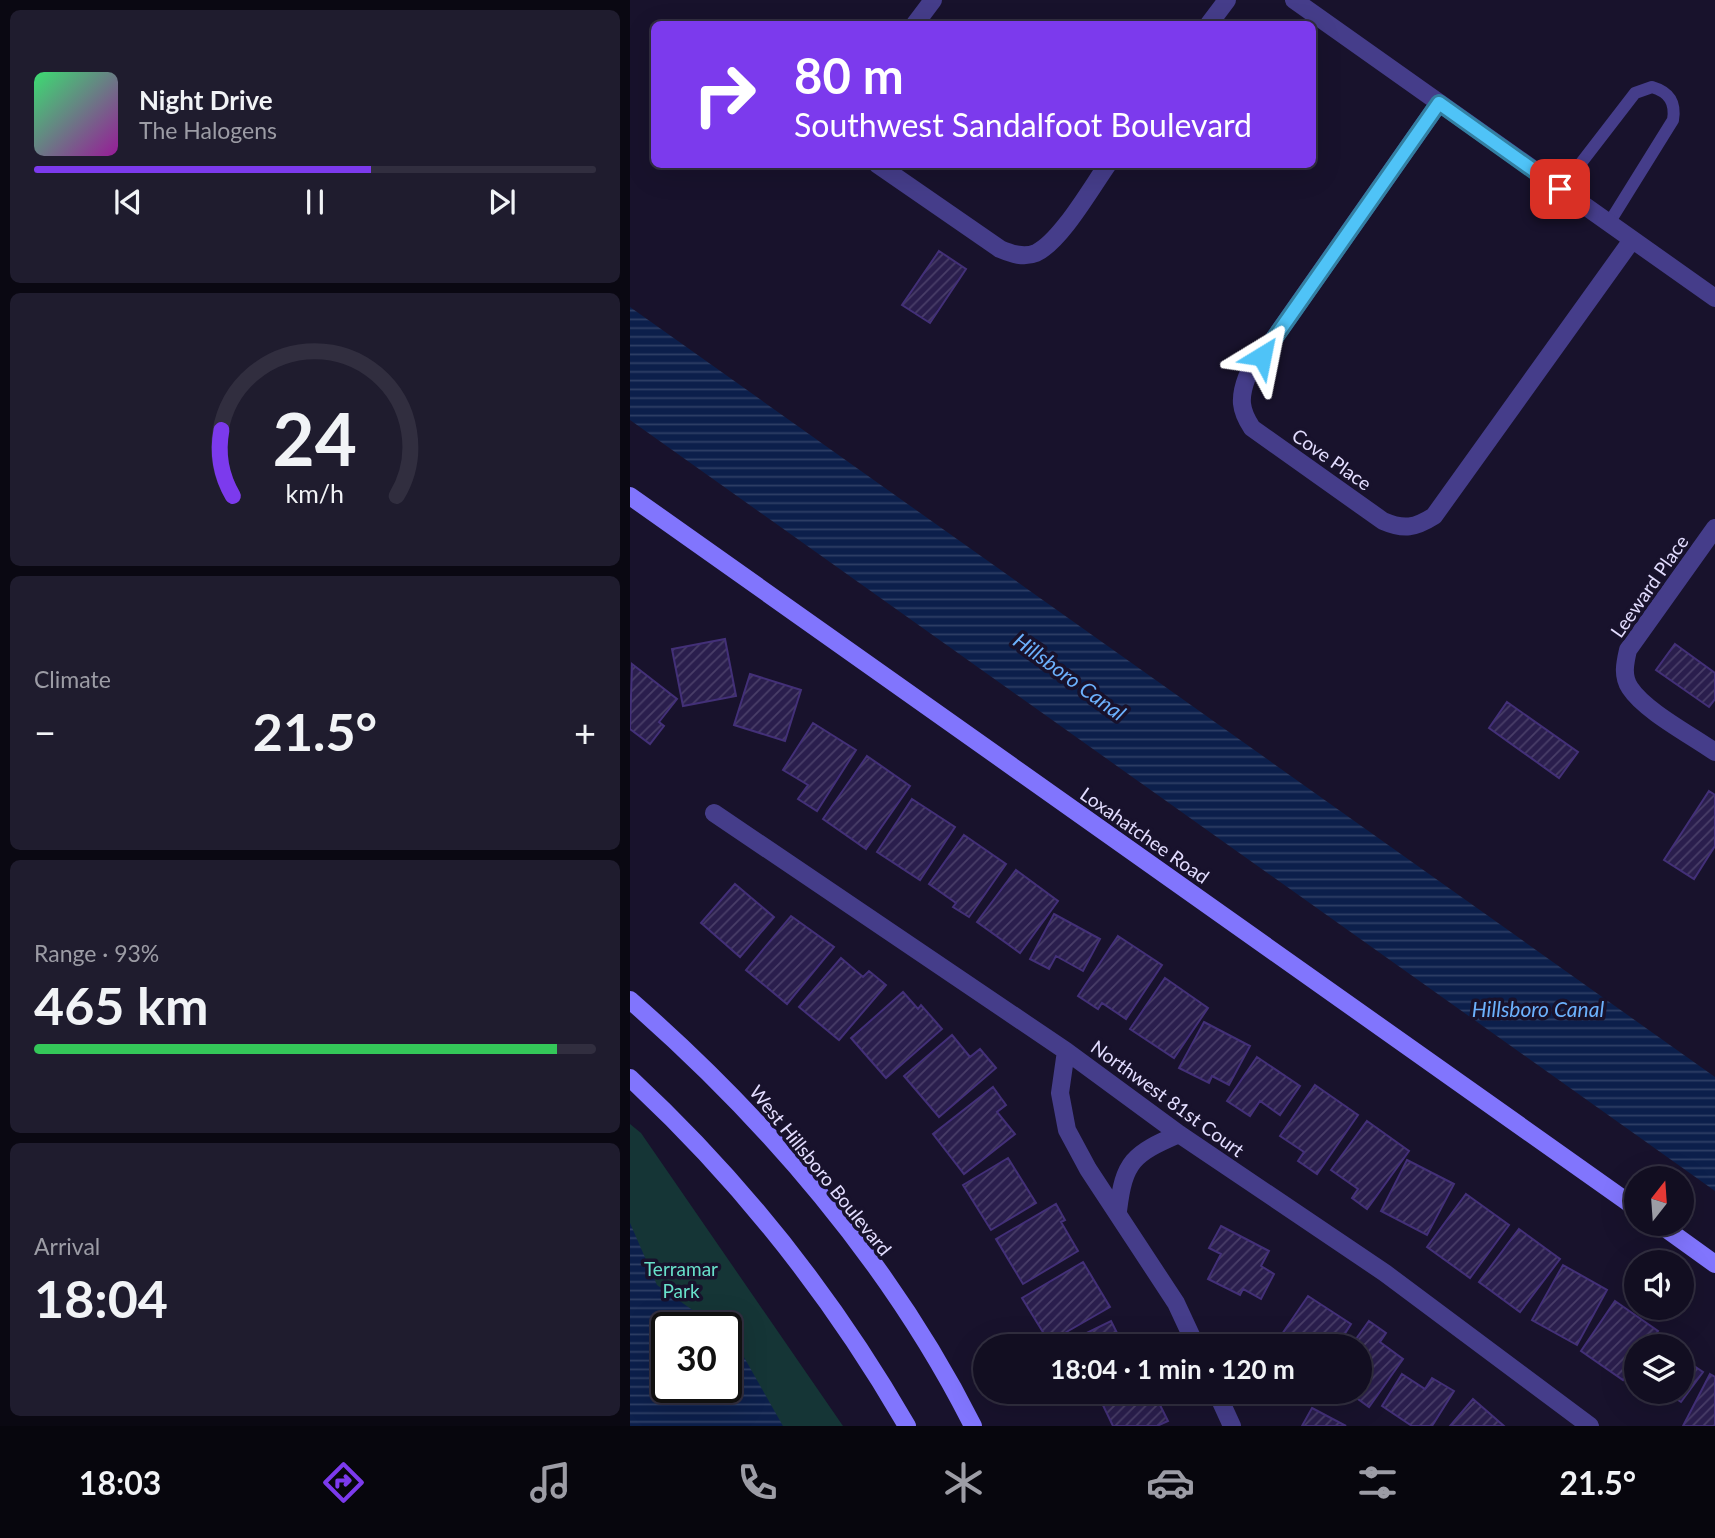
<!DOCTYPE html>
<meta charset="utf-8">
<style>
:root{--surface:#120e21;--page:#1f1c2e;--text:#f1f3f6;--muted:#9c9ca5;--line:#312e3f;--accent:#7c3aed}
body{margin:0;font-family:Lato,sans-serif;background:var(--page);color:var(--text);height:100vh;display:flex;flex-direction:column;font-size:26px;white-space:nowrap}
*{box-sizing:border-box;margin:0}
p{font-size:23px;color:var(--muted)}
.icon{flex:none;width:38px;height:38px;fill:none;stroke:currentColor;stroke-width:2;stroke-linecap:round;stroke-linejoin:round}
.map{position:relative;flex:1;overflow:hidden}
.drawer{display:flex;flex-direction:column;gap:10px;padding:10px;background:#0a0812;width:630px}
.drawer>*{flex:none}
.hud{position:absolute;left:21px;top:21px;width:665px;height:147px;border-radius:10px;box-shadow:0 7px 28px #0002,0 0 0 2px var(--line);background:#7c3aed;color:#fff;overflow:hidden}
.needle{width:46px;rotate:17deg}
.tools{position:absolute;left:994px;top:1166px;display:grid;gap:14px}
.tools a{display:grid;place-items:center;width:70px;height:70px;border-radius:50%;background:var(--surface);box-shadow:0 7px 28px #0002,0 0 0 2px var(--line);font-size:35px}
.speed{position:absolute;left:21px;top:1312px;display:flex;gap:14px;font-size:35px;font-weight:700;text-align:center}
.speed>*{display:grid;place-content:center;width:91px;height:91px;border-radius:50%;background:var(--surface);box-shadow:0 7px 28px #0002,0 0 0 2px var(--line);line-height:1}
.speed .limit{border:4px solid #111;border-radius:10px;background:#fff;color:#111}
.pin{position:absolute;display:grid;place-items:center;width:60px;height:60px;color:#fff;margin:-30px;border-radius:14px;box-shadow:0 4px 10px #0006}
.me{position:absolute;width:77px;margin:-38px;rotate:35deg;stroke-linejoin:round;filter:drop-shadow(0 0 5px #0008)}
.turn{display:flex;align-items:center;gap:24px;height:147px;padding:0 28px;font-size:32px}
.turn .icon{width:91px;height:91px;stroke-width:2.5}
.turn b{display:block;font-size:49px;line-height:60px}
.big{font-size:52px;font-weight:700;line-height:1.1}
.drawer .widget{flex:1;display:flex;flex-direction:column;justify-content:center;gap:10px;min-width:0;padding:0 24px;border-radius:10px;background:var(--page)}
.drawer .dial{align-items:center;gap:0}
.dial svg{height:182px;overflow:visible;fill:none;stroke:var(--line);stroke-width:7;stroke-linecap:round;text-anchor:middle}
.dial text{fill:var(--text);stroke:none}
.song{display:flex;align-items:center;gap:21px}
.cover{width:84px;height:84px;border-radius:10px;background:linear-gradient(135deg,hsl(140 70% 55%),hsl(300 70% 35%))}
.played{height:7px;border-radius:4px;background:linear-gradient(90deg,var(--accent) 60%,var(--line) 60%)}
.keys{display:flex;justify-content:space-around;direction:ltr}
.heat{display:flex;justify-content:space-between;align-items:center;font-size:38px;direction:ltr}
.charge{height:10px;border-radius:5px;background:linear-gradient(90deg,#34c759 93%,var(--line) 0)}
.trip{position:absolute;left:343px;top:1334px;width:399px;height:70px;border-radius:35px;background:var(--surface);box-shadow:0 7px 28px #0002,0 0 0 2px var(--line);font-weight:700;line-height:70px;text-align:center}
.dock{display:flex;height:112px;justify-content:space-around;align-items:center;background:#07060d;color:var(--muted)}
.dock .icon{width:49px;height:49px}
.dock .active{color:var(--accent)}
.dock b{font-size:32px;color:var(--text)}
main{display:flex;flex:1;min-height:0}
.map>svg:first-child{display:block}
.green{fill:#153536;fill-rule:evenodd}
.water{fill:url(#water-rules)}
.building{fill:url(#building-hatch);stroke:#433078;stroke-width:2}
.lines{fill:none;stroke-linecap:round;stroke-linejoin:round}
.lane{stroke:#453d8a;stroke-width:12}
.street{stroke:#453d8a;stroke-width:18}
.secondary{stroke:#8175fd;stroke-width:18}
.route-casing{stroke:#337fa1;stroke-width:18}
.route{stroke:#4fc3f7;stroke-width:12}
.labels{text-anchor:middle;dominant-baseline:central;stroke-width:7;stroke-linejoin:round;paint-order:stroke}
.street-label{font-size:19px;fill:#e3ddff;stroke:#18122c}
.park-label{font-size:19px;fill:#68e0ca;stroke:#18122c}
.water-label{font-size:21px;font-style:italic;fill:#6cb1fd;stroke:#18122c}
</style>
<main>
<section class="drawer">
<div class="widget">
<div class="song"><i class="cover"></i><div><b>Night Drive</b><p>The Halogens</p></div></div>
<div class="played"></div>
<div class="keys"><svg class="icon" aria-label="previous" viewBox="0 0 24 24"><path d="M18 5L8 12l10 7zM5 5v14"/></svg><svg class="icon" aria-label="pause" viewBox="0 0 24 24"><path d="M8 5v14M16 5v14"/></svg><svg class="icon" aria-label="next" viewBox="0 0 24 24"><path d="M6 5l10 7-10 7zM19 5v14"/></svg></div>
</div>
<div class="widget dial"><svg viewBox="0 0 100 80">
<path d="M14 69A42 42 0 1 1 86 69"/>
<path d="M14 69A42 42 0 0 1 9 40" stroke="#7c3aed"/>
<text x="50" y="56" font-size="32" font-weight="700">24</text>
<text x="50" y="72" font-size="11">km/h</text>
</svg></div>
<div class="widget"><p>Climate</p>
<div class="heat"><a>−</a><b class="big">21.5°</b><a>+</a></div>
</div>
<div class="widget"><p>Range · 93%</p><b class="big">465 km</b><div class="charge"></div></div>
<div class="widget"><p>Arrival</p><b class="big">18:04</b></div>
</section>
<div class="map">
<svg width="1085" height="1426" viewBox="0 0 1085 1426">
<defs>
<pattern id="water-rules" width="6" height="5" patternUnits="userSpaceOnUse" patternTransform="scale(1.75)"><rect width="6" height="5" fill="#0c1f4b"/><path d="M0 2.5h6" fill="none" stroke="#2f3f66"/></pattern>
<pattern id="building-hatch" width="6" height="6" patternUnits="userSpaceOnUse" patternTransform="scale(1.75)"><rect width="6" height="6" fill="#2a1e4d"/><path d="M-1 1l2-2M0 6l6-6M5 7l2-2" fill="none" stroke="#493e68"/></pattern>
</defs>
<rect width="100%" height="100%" fill="#18122c"/>
<path class="green" d="M 0,1124 L 11,1133 L 213,1426 L 0,1426 ZM 37,1328 L 96,1328 L 96,1388 L 37,1388 Z"/>
<path class="water" d="M 0,307 L 1085,1077 L 1085,1191 L 0,420 Z
M 0,1223 L 27,1285 L 88,1328 L 37,1328 L 37,1388 L 96,1388 L 96,1335 L 106,1343 L 153,1426 L 0,1426 Z"/>
<path class="building" d="M 309,251 L 336,269 L 300,323 L 272,305 Z
M 95,639 L 106,696 L 53,706 L 42,649 Z
M 1045,644 L 1085,673 L 1085,699 L 1079,707 L 1026,670 Z
M 2,664 L 47,699 L 29,722 L 34,726 L 20,744 L 0,729 Z
M 120,674 L 171,690 L 155,741 L 104,725 Z
M 877,702 L 948,752 L 929,778 L 859,728 Z
M 183,723 L 226,750 L 187,811 L 168,799 L 178,785 L 153,770 Z
M 237,756 L 280,786 L 236,849 L 193,819 Z
M 1079,791 L 1085,795 L 1085,846 L 1064,879 L 1034,860 Z
M 282,799 L 325,827 L 290,880 L 247,852 Z
M 334,835 L 376,864 L 339,917 L 323,907 L 326,903 L 299,884 Z
M 386,870 L 428,901 L 390,953 L 347,922 Z
M 105,884 L 144,917 L 110,957 L 71,923 Z
M 424,914 L 470,939 L 453,971 L 426,956 L 419,969 L 400,959 Z
M 161,916 L 204,947 L 157,1004 L 116,970 Z
M 488,936 L 532,965 L 496,1019 L 472,1003 L 468,1009 L 448,996 Z
M 211,958 L 233,977 L 239,971 L 256,985 L 209,1040 L 169,1007 Z
M 535,978 L 578,1008 L 544,1058 L 500,1029 Z
M 273,992 L 288,1009 L 291,1005 L 312,1029 L 256,1078 L 221,1038 Z
M 574,1022 L 620,1046 L 599,1085 L 582,1076 L 579,1083 L 549,1068 Z
M 322,1035 L 340,1057 L 350,1049 L 366,1068 L 309,1117 L 274,1076 Z
M 627,1057 L 670,1086 L 650,1115 L 630,1101 L 620,1116 L 597,1101 Z
M 685,1085 L 728,1115 L 687,1174 L 668,1161 L 674,1152 L 650,1136 Z
M 363,1087 L 376,1105 L 367,1112 L 385,1134 L 334,1174 L 303,1134 Z
M 737,1121 L 779,1151 L 737,1209 L 722,1198 L 728,1189 L 701,1170 Z
M 378,1158 L 406,1203 L 361,1230 L 333,1185 Z
M 777,1160 L 824,1184 L 797,1235 L 751,1211 Z
M 836,1194 L 879,1225 L 840,1278 L 797,1247 Z
M 426,1204 L 435,1220 L 431,1222 L 448,1251 L 393,1284 L 366,1239 Z
M 591,1226 L 639,1251 L 631,1266 L 644,1274 L 631,1299 L 613,1289 L 610,1295 L 578,1279 L 591,1254 L 579,1248 Z
M 889,1229 L 930,1259 L 890,1312 L 849,1282 Z
M 453,1262 L 480,1307 L 419,1342 L 392,1298 Z
M 933,1265 L 977,1290 L 947,1345 L 902,1320 Z
M 678,1296 L 721,1324 L 707,1346 L 658,1346 L 648,1340 Z
M 985,1301 L 1028,1331 L 1017,1346 L 1006,1346 L 1006,1362 L 993,1380 L 951,1351 Z
M 481,1321 L 493,1345 L 504,1339 L 508,1346 L 430,1346 Z
M 739,1321 L 756,1333 L 750,1342 L 773,1359 L 739,1407 L 717,1391 L 730,1391 L 730,1346 L 721,1346 Z
M 1052,1358 L 1073,1372 L 1051,1402 L 1035,1391 L 1052,1391 Z
M 772,1374 L 795,1389 L 802,1378 L 824,1391 L 802,1426 L 782,1426 L 752,1406 Z
M 1080,1374 L 1085,1377 L 1085,1426 L 1053,1426 Z
M 1006,1376 L 1006,1391 L 1027,1391 L 1020,1401 L 999,1387 Z
M 476,1391 L 506,1391 L 512,1403 L 526,1397 L 538,1421 L 527,1426 L 483,1426 L 468,1395 Z
M 843,1399 L 874,1426 L 820,1426 Z
M 682,1408 L 716,1426 L 672,1426 Z"/>
<g class="lines">
<path class="lane" d="M 931,189 L 1005,93 L 1022,87 C 1039,92 1046,102 1043,120 L 979,223"/>
<path class="street" d="M 664,0 L 1085,298
M 285,24 L 303,0
M 579,24 L 597,0
M 809,103 L 617,377 C 609,398 610,410 622,428 L 753,521 C 774,530 785,528 804,516 L 1002,240
M 247,164 L 370,249 C 382,254 394,258 406,253 C 431,241 461,188 478,164
M 1085,528 L 998,650 C 995,663 992,676 1000,688 C 1015,711 1061,735 1085,752
M 84,813 L 436,1051 L 549,1134 L 755,1273 L 960,1426
M 436,1051 L 430,1093 L 437,1130 L 458,1169 L 546,1303 L 566,1346
M 488,1211 C 494,1161 503,1154 549,1134
M 586,1391 L 602,1426"/>
<path class="secondary" d="M 0,496 L 1006,1208
M 0,1000 C 136,1119 261,1263 343,1426
M 0,1078 C 110,1180 202,1296 277,1426
M 1028,1223 L 1085,1264"/>
</g>
<g class="lines">
<g class="route-casing">
<path id="route" d="M 632,356 L 809,103 L 930,189"/>
</g>
<use href="#route" class="route"/>
</g>
<g class="labels">
<g class="street-label">
<text transform="translate(702 459) rotate(35)">Cove Place</text>
<text transform="translate(1019 586) rotate(-55)">Leeward Place</text>
<text transform="translate(515 835) rotate(35)">Loxahatchee Road</text>
<text transform="translate(538 1098) rotate(36)">Northwest 81st Court</text>
<text transform="translate(191 1170) rotate(51)">West Hillsboro Boulevard</text>
</g>
<g class="park-label">
<text x="51" y="1268">Terramar<tspan x="51" dy="22">Park</tspan></text>
</g>
<g class="water-label">
<text transform="translate(440 676) rotate(36)">Hillsboro Canal</text>
<text x="908" y="1008">Hillsboro Canal</text>
</g>
</g>
</svg>
<div class="tools">
<a><svg class="needle" viewBox="-14 -14 28 28"><path d="M0-13l5 13h-10z" fill="#e53935"/><path d="M0 13l5-13h-10z" fill="#9c9ca5"/></svg></a>
<a><svg class="icon" aria-label="sound" viewBox="0 0 24 24"><path d="M4 9h4l5-4v14l-5-4H4zM17 9q2 3 0 6"/></svg></a>
<a><svg class="icon" aria-label="layers" viewBox="0 0 24 24"><path d="M12 4l9 5-9 5-9-5zM3 14l9 5 9-5"/></svg></a>
</div>
<div class="speed"><div class="limit">30</div></div>
<div class="pin" style="left:930px;top:189px;background:#d93025"><svg class="icon" aria-label="arrive" viewBox="0 0 24 24"><path d="M6 21V4h12l-3 4 3 4H6"/></svg></div>
<svg class="me" style="left:632px;top:356px" viewBox="-20 -20 40 40"><path d="M0-17L14 15 0 8-14 15z" fill="#4fc3f7" stroke="#fff" stroke-width="4"/></svg>
<div class="trip">18:04 · 1 min · 120 m</div>
<div class="hud">
<div class="turn"><svg class="icon" aria-label="right" viewBox="0 0 24 24"><path d="M7 20v-9h11M14 6l5 5-5 5"/></svg><div><b>80 m</b>Southwest Sandalfoot Boulevard</div></div>
</div>
</div>
</main>
<nav class="dock">
<b>18:03</b>
<svg class="icon active" aria-label="directions" viewBox="0 0 24 24"><path d="M12 3l9 9-9 9-9-9zM9 14v-3h6M13 9l2 2-2 2"/></svg>
<svg class="icon" aria-label="music" viewBox="0 0 24 24"><path d="M9 18V5l10-2v13"/><circle cx="6" cy="18" r="3"/><circle cx="16" cy="16" r="3"/></svg>
<svg class="icon" aria-label="phone" viewBox="0 0 24 24"><path d="M5 4h4l2 5-3 2q2 4 5 5l2-3 5 2v4C11 20 4 13 5 4z"/></svg>
<svg class="icon" aria-label="climate" viewBox="0 0 24 24"><path d="M12 3v18M4 7l16 10M4 17L20 7"/></svg>
<svg class="icon" aria-label="car" viewBox="0 0 24 24"><path d="M5 17H2v-5l4-1 3-4h7l3 4 3 1v5h-3M9 17h6M6 11h13"/><circle cx="7" cy="17" r="2"/><circle cx="17" cy="17" r="2"/></svg>
<svg class="icon" aria-label="filters" viewBox="0 0 24 24"><path d="M4 7h16M4 17h16"/><circle cx="9" cy="7" r="2"/><circle cx="15" cy="17" r="2"/></svg>
<b>21.5°</b>
</nav>
